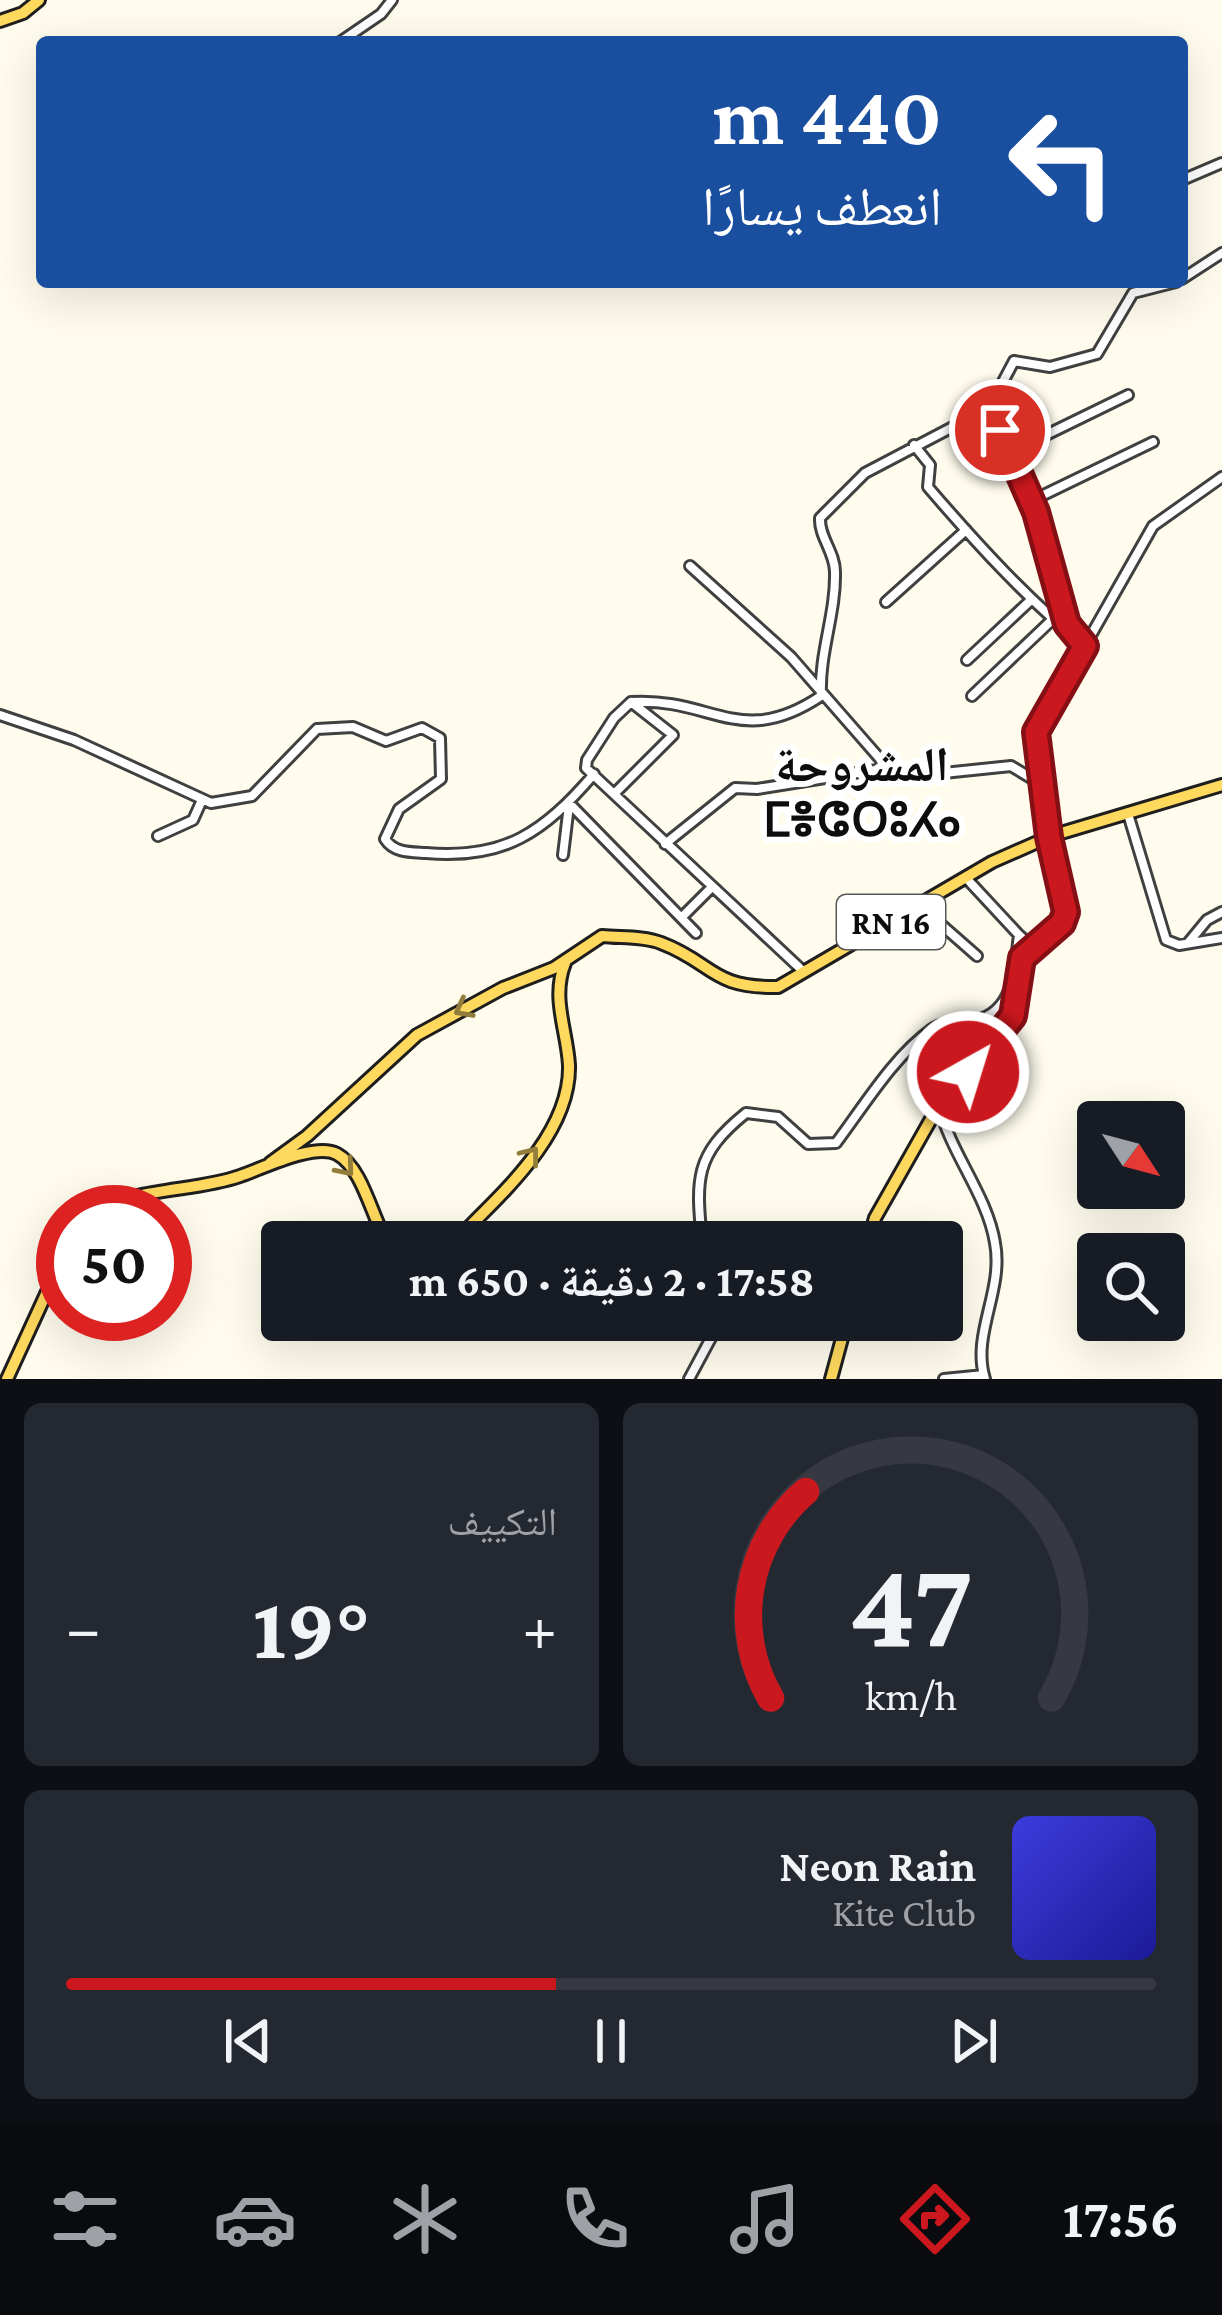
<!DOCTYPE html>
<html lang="ar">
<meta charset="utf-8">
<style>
:root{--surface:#171b24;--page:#242831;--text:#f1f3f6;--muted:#9ea1a6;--line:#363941;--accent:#cb171e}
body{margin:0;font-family:"Crimson Pro","Noto Naskh Arabic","Noto Sans Tifinagh",serif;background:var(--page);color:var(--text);direction:rtl;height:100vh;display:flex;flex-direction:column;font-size:45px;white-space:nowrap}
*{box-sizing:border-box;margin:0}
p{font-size:39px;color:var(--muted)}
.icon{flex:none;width:66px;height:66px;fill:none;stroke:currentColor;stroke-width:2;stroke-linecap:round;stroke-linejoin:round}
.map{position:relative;height:1379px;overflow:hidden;direction:ltr}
.side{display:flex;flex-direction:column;gap:24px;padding:24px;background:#0d0f14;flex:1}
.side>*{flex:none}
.guide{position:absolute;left:36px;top:36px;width:1152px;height:252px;border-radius:12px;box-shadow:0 12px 48px #0002;direction:rtl;background:#1a4fa0;color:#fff;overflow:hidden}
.needle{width:78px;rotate:126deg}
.controls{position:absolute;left:1077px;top:1101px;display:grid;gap:24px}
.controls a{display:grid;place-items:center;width:108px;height:108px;border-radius:12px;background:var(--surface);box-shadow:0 12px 48px #0002;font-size:60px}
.speed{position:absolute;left:36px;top:1185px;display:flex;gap:24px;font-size:60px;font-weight:700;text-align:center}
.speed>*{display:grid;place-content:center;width:156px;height:156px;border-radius:50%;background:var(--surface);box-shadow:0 12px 48px #0002;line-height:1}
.speed .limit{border:18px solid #d22;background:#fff;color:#111}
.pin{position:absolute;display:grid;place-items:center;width:102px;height:102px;color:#fff;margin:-51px;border:6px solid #fff;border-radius:50%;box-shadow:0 3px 12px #0007}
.me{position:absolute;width:132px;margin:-66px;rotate:39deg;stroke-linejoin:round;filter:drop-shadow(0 0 9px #0008)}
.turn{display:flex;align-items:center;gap:42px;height:252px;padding:0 48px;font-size:54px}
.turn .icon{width:156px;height:156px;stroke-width:2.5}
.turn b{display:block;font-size:84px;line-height:102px}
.big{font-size:90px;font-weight:700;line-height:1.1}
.side .card{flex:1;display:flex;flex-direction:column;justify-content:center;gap:18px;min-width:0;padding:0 42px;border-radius:18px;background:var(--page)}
.side .dial{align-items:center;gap:0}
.dial svg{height:312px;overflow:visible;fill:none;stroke:var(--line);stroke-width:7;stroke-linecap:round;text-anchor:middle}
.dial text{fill:var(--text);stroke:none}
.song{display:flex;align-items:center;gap:36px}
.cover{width:144px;height:144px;border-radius:18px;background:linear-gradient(135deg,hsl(240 70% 55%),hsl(240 70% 35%))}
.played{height:12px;border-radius:6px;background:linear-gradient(90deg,var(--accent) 45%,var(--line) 45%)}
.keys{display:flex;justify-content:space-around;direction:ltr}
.heat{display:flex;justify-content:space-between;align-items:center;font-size:66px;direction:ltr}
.side .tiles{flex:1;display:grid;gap:24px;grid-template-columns:1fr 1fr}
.card:last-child{grid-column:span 2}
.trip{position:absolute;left:261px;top:1221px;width:702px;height:120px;border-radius:12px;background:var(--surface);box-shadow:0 12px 48px #0002;font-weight:700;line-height:120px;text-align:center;direction:rtl}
.tab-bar{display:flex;height:192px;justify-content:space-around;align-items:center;background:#090b0e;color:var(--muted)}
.tab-bar .icon{width:84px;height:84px}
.tab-bar .selected{color:var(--accent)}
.tab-bar b{font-size:54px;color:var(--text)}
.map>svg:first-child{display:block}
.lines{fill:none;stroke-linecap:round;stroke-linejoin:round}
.minor-casing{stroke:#404040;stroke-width:14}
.major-casing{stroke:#1e1e1e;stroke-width:16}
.minor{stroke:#fff;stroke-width:8}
.major{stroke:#ffd95e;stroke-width:10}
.oneway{stroke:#927d3a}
.route-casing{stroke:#840f14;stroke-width:30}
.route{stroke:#cb171e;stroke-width:21}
.labels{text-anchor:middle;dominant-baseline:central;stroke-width:12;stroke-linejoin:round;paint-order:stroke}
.shield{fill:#fff;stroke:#565656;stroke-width:3}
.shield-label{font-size:33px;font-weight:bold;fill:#0d0d0d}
.district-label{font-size:48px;font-weight:bold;fill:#0d0d0d;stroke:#fff}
</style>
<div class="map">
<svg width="1222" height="1379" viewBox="0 0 1222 1379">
<rect width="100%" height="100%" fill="#fffcee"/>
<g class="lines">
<g class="minor-casing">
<path id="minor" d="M 340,42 L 381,14 L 392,0
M 1182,180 L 1222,163
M 1182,279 L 1222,253
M 914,445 L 930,465 L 928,487 C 977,544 1027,599 1085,646 L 1067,624 L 1036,512 L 989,408 L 1014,361 L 1050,367 L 1097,354 L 1133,293 L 1176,282
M 1009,453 L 1128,395
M 1031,501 L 1153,442
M 690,566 L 791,657 L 888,768 L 905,777 L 1011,766 L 1046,787
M 886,602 L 966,530
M 967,660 L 1031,600
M 972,696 L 1053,619
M 0,715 L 74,740 L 211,803 L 252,796 L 317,729 L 353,727 L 386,741 L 422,728 L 440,738 L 441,779 L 399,809 L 385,839 C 394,853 410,852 426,853 C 505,860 544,832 594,774
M 615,793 L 673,735 L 631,702
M 569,803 L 696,933
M 1128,814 L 1166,940 L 1179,945 L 1222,938
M 158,836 L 193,820 L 202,800
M 1051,836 L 1036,732 L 1153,526 L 1222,477
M 665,844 L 735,788 L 757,789 L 888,768
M 563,855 L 569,805
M 967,879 L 1019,935
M 920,906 L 977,956
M 682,917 L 712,887
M 1188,943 L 1207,920 L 1222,912
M 804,972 L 586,768 L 587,760 L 614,718 L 631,702 C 713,697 740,750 821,696 C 819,653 836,614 835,572 C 835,552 819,537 820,518 L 865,473 L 989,408
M 939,1105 C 950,1153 987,1194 995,1243 C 1004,1291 971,1334 985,1379
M 702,1242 C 696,1179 694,1155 746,1113 L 778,1117 L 808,1144 L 836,1143 C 864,1106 893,1057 932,1029 C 943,1021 955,1024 968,1022 C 1014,1016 1014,973 1019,935 L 1031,946
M 689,1379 L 711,1338 L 710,1320
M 944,1379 L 984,1375"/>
</g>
<g class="major-casing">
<path id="major" d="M 0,21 L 23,13 L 39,0
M 270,1163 L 307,1136 L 417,1035 L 503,988 L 554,968 L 602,936 C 621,938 643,936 661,943 C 714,963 710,988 778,987 L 992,862 L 1051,836 L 1222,785
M 97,1212 C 136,1187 195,1192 240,1176 C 261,1169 315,1142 337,1154 C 363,1168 372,1218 387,1242
M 454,1242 C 499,1196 571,1135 569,1065 C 567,1030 551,998 565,963
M 868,1242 L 875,1218 L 939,1105 L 1013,1016 L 1022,958 L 1062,923 L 1067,912 L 1049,837
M 7,1379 L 63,1257
M 831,1379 L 847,1320"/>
</g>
<use href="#minor" class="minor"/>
<use href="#major" class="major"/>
</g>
<defs><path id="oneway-chevron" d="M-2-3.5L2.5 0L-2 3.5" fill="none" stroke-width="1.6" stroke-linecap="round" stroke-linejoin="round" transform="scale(3)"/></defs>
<g class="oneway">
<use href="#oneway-chevron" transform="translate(463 1009) rotate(152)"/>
<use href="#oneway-chevron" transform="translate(531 1155) rotate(-52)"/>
<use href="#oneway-chevron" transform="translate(346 1168) rotate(50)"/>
</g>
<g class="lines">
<g class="route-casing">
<path id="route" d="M 968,1072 L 1013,1016 L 1022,958 L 1062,923 L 1066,912 L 1049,837 L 1036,732 L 1085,646 L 1067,624 L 1036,512 L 1000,430"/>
</g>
<use href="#route" class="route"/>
</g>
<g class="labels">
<rect class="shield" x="837" y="895" width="108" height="54" rx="9"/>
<g class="shield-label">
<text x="891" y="922">RN 16</text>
</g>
<g class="district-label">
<text x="862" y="764">المشروحة<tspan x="862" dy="55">ⵎⴻⵛⵔⵓⵃⴰ</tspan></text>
</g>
</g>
</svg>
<div class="controls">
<a><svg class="needle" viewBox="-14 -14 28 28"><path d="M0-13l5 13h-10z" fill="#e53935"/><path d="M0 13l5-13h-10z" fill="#9ea1a6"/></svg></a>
<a><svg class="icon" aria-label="search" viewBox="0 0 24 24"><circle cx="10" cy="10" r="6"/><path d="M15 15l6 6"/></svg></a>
</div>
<div class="speed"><div class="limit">50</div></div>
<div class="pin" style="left:1000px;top:430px;background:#d93025"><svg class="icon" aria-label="arrive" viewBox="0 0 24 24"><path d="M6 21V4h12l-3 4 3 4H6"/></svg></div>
<svg class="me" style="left:968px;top:1072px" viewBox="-20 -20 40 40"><circle r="17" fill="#cb171e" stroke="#fff" stroke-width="3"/><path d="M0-11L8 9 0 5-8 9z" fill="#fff"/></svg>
<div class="trip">17:58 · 2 دقيقة · 650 m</div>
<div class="guide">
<div class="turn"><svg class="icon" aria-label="left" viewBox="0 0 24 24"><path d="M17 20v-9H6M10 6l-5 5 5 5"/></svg><div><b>440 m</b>انعطف يسارًا</div></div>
</div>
</div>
<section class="side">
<div class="tiles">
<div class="card dial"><svg viewBox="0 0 100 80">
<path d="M14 69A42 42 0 1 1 86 69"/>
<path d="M14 69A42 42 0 0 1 23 16" stroke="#cb171e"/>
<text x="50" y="56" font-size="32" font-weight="700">47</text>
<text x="50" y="72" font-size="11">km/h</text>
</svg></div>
<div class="card"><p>التكييف</p>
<div class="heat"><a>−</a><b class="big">19°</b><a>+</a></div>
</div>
<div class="card">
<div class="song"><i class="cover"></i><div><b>Neon Rain</b><p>Kite Club</p></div></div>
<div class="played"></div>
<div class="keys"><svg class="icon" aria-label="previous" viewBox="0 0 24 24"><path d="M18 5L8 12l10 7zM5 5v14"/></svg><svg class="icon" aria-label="pause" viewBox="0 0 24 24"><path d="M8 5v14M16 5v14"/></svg><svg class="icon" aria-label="next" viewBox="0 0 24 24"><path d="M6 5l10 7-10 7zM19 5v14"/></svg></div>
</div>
</div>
</section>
<nav class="tab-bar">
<b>17:56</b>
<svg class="icon selected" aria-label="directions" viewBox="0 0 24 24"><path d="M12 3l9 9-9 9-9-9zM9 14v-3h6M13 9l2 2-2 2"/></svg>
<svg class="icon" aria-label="music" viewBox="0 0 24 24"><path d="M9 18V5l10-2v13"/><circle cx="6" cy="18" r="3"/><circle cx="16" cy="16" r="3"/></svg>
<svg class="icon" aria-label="phone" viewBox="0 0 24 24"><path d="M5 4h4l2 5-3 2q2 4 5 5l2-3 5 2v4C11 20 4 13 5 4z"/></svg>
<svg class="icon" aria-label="climate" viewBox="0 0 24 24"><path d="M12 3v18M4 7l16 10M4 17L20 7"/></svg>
<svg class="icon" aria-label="car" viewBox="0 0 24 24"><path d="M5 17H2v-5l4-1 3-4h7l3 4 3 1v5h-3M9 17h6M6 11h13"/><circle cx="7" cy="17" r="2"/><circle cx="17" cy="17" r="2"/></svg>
<svg class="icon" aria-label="filters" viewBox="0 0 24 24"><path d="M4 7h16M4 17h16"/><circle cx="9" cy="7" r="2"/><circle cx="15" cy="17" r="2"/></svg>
</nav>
